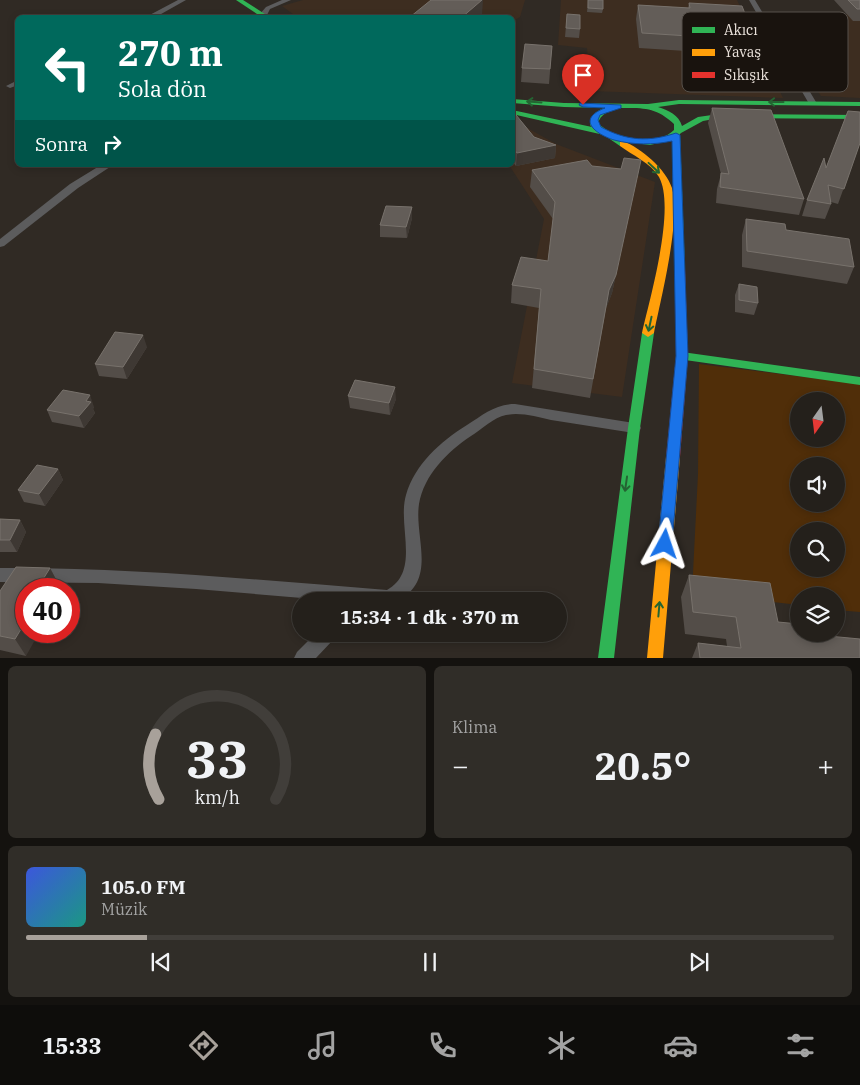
<!DOCTYPE html>
<html lang="tr">
<meta charset="utf-8">
<style>
:root{--surface:#24201b;--page:#302d28;--text:#f1f3f6;--muted:#a3a3a3;--line:#413e3a;--accent:#a8a19a}
body{margin:0;font-family:"IBM Plex Serif",serif;background:var(--page);color:var(--text);height:100vh;display:flex;flex-direction:column;font-size:19px;white-space:nowrap}
*{box-sizing:border-box;margin:0}
p{font-size:16px;color:var(--muted)}
.icon{flex:none;width:28px;height:28px;fill:none;stroke:currentColor;stroke-width:2;stroke-linecap:round;stroke-linejoin:round}
.map{position:relative;height:658px;overflow:hidden}
.panel{display:flex;flex-direction:column;gap:8px;padding:8px;background:#14120f;flex:1}
.panel>*{flex:none}
.hud{position:absolute;left:15px;top:15px;width:500px;height:152px;border-radius:8px;box-shadow:0 2px 8px #0003,0 0 0 1px var(--line);background:#00695c;color:#fff;overflow:hidden}
.needle{width:32px;rotate:194deg}
.buttons{position:absolute;left:790px;top:392px;display:grid;gap:10px}
.buttons a{display:grid;place-items:center;width:55px;height:55px;border-radius:50%;background:var(--surface);box-shadow:0 2px 8px #0003,0 0 0 1px var(--line);font-size:25px}
.speed{position:absolute;left:15px;top:578px;display:flex;gap:10px;font-size:25px;font-weight:700;text-align:center}
.speed>*{display:grid;place-content:center;width:65px;height:65px;border-radius:50%;background:var(--surface);box-shadow:0 2px 8px #0003,0 0 0 1px var(--line);line-height:1}
.speed .limit{border:8px solid #d22;background:#fff;color:#111}
.pin{position:absolute;display:grid;place-items:center;width:42px;height:42px;color:#fff;margin:-51px -21px;border-radius:50% 50% 50% 0;rotate:-45deg;box-shadow:0 0 5px #0007}
.pin .icon{rotate:45deg}
.me{position:absolute;width:55px;margin:-28px;rotate:5deg;stroke-linejoin:round;filter:drop-shadow(0 0 4px #0008)}
.turn{display:flex;align-items:center;gap:18px;height:105px;padding:0 20px;font-size:22px}
.turn .icon{width:65px;height:65px;stroke-width:2.5}
.turn b{display:block;font-size:35px;line-height:42px}
.then{display:flex;align-items:center;height:48px;padding:0 20px;background:#0003;gap:10px;font-size:19px}
.big{font-size:38px;font-weight:700;line-height:1.1}
.panel .widget{flex:1;display:flex;flex-direction:column;justify-content:center;gap:8px;min-width:0;padding:0 18px;border-radius:8px;background:var(--page)}
.panel .dial{align-items:center;gap:0}
.dial svg{height:130px;overflow:visible;fill:none;stroke:var(--line);stroke-width:7;stroke-linecap:round;text-anchor:middle}
.dial text{fill:var(--text);stroke:none}
.song{display:flex;align-items:center;gap:15px}
.cover{width:60px;height:60px;border-radius:8px;background:linear-gradient(135deg,hsl(230 70% 55%),hsl(170 70% 35%))}
.played{height:5px;border-radius:2px;background:linear-gradient(90deg,var(--accent) 15%,var(--line) 15%)}
.keys{display:flex;justify-content:space-around;direction:ltr}
.heat{display:flex;justify-content:space-between;align-items:center;font-size:28px;direction:ltr}
.panel .tiles{flex:1;display:grid;gap:8px;grid-template-columns:1fr 1fr}
.widget:last-child{grid-column:span 2}
.trip{position:absolute;left:292px;top:592px;width:275px;height:50px;border-radius:25px;background:var(--surface);box-shadow:0 2px 8px #0003,0 0 0 1px var(--line);font-weight:700;line-height:50px;text-align:center}
.tabs{display:flex;height:80px;justify-content:space-around;align-items:center;background:#0e0d0b;color:var(--muted)}
.tabs .icon{width:35px;height:35px}
.tabs .current{color:var(--accent)}
.tabs b{font-size:22px;color:var(--text)}
.map>svg:first-child{display:block}
.built{fill:#3d2d20}
.green{fill:#502e09;fill-rule:evenodd}
.lines{fill:none;stroke-linecap:round;stroke-linejoin:round}
.street{fill:#5c5c5d;fill-rule:evenodd}
.fast{fill:#30b455;fill-rule:evenodd}
.slow{fill:#ff9f0a;fill-rule:evenodd}
.jam{fill:#e5322d;fill-rule:evenodd}
.wall{fill:#534d48}
.shaded-wall{fill:#3e3833}
.building{fill:#635d58;stroke:#78726c}
.oneway{stroke:#246432}
.route{fill:#1a73e8;stroke:#114b97}
.key{fill:#19130e;stroke:#57514b;stroke-width:1}
.key-label{font-size:14px;fill:#e9e1da}
</style>
<div class="map">
<svg width="860" height="658" viewBox="0 0 860 658">
<rect width="100%" height="100%" fill="#302a24"/>
<path class="built" d="M 303,0 L 525,0 L 520,17 L 513,21 L 512,18 L 297,17 L 282,6 Z
M 561,0 L 737,0 L 783,98 L 590,91 L 587,48 L 558,45 Z
M 765,12 L 860,15 L 860,98 L 821,96 Z
M 513,120 L 556,144 L 655,182 L 622,397 L 512,383 L 544,219 L 509,165 L 512,165 Z"/>
<path class="green" d="M 699,364 L 860,384 L 860,612 L 836,610 L 836,596 L 799,596 L 799,605 L 692,593 L 698,474 ZM 799,401 L 836,401 L 836,439 L 799,439 ZM 799,466 L 836,466 L 836,504 L 799,504 ZM 799,531 L 836,531 L 836,569 L 799,569 Z"/>
<g class="lines">
<path class="street" d="M 178,0 L 186,0 L 154,18 L 144,18 Z
M 282,0 L 291,0 L 270,9 L 266,17 L 260,17 L 259,15 L 266,7 Z
M 749,0 L 755,0 L 816,102 L 815,104 L 808,102 Z
M 18,80 L 18,85 L 10,88 L 6,86 Z
M 101,165 L 113,165 L 78,188 L 4,246 L 0,247 L 0,239 L 70,184 Z
M 515,404 L 634,423 L 639,424 L 641,428 L 639,432 L 634,433 C 606,429 579,424 551,420 C 537,417 521,412 506,415 C 494,417 481,430 471,436 C 447,452 424,475 419,504 C 414,538 438,579 398,601 L 338,601 L 196,589 L 98,583 L 0,582 L 0,568 C 130,567 258,580 387,590 C 421,571 397,526 406,495 C 415,464 440,442 467,425 C 483,415 495,404 515,404 Z
M 315,634 L 336,634 L 333,640 L 316,658 L 294,658 L 297,652 Z"/>
<path class="fast" d="M 236,0 L 243,0 L 271,18 L 263,18 Z
M 512,99 L 564,103 L 648,104 L 679,100 L 860,102 L 860,106 L 679,104 L 658,107 C 668,110 679,115 682,126 L 698,117 L 719,114 L 860,115 L 860,119 L 719,118 L 703,121 L 681,133 L 680,134 L 685,269 L 680,272 L 675,269 L 672,140 L 650,145 L 626,142 L 626,146 L 620,146 L 604,135 L 512,114 L 512,110 L 592,127 L 590,125 C 591,116 596,111 604,108 L 564,107 L 512,103 ZM 620,108 C 643,108 656,107 674,124 L 674,130 C 660,144 632,142 615,135 C 609,132 603,127 598,124 C 600,113 610,111 620,108 Z
M 648,329 L 654,333 L 640,428 L 614,658 L 598,658 L 628,428 L 642,333 Z
M 682,352 L 860,377 L 860,385 L 678,359 L 676,356 Z"/>
<path class="slow" d="M 623,141 C 641,148 666,169 672,188 C 681,220 661,298 654,333 L 648,337 L 642,333 C 650,298 676,208 659,177 C 651,163 632,155 620,146 L 620,142 Z
M 673,452 L 678,453 L 680,457 L 663,658 L 647,658 L 666,457 L 668,453 Z"/>
<path class="jam" d="M 680,266 L 685,269 L 688,356 L 680,457 L 678,461 L 673,462 L 668,461 L 666,457 L 676,356 L 675,269 Z"/>
</g>
<path class="wall" d="M 588,0 L 603,9 L 602,13 L 587,12 Z
M 834,0 L 860,0 L 860,21 L 853,21 Z
M 689,3 L 759,50 L 755,65 L 722,63 L 716,43 L 688,41 L 686,51 L 639,48 L 636,19 L 638,5 L 688,8 Z
M 772,13 L 819,37 L 816,47 L 784,45 L 770,21 Z
M 567,14 L 580,29 L 579,38 L 565,37 Z
M 552,46 L 549,84 L 521,82 L 522,68 Z
M 712,108 L 804,199 L 799,215 L 716,203 L 717,189 L 721,174 L 708,123 Z
M 512,110 L 534,137 L 556,145 L 555,158 L 516,166 L 512,161 Z
M 860,143 L 838,204 L 831,202 L 831,204 L 825,219 L 802,216 L 807,200 L 826,168 Z
M 641,160 L 612,293 L 606,308 L 590,398 L 532,388 L 539,308 L 511,303 L 512,285 L 548,261 L 553,219 L 530,187 L 532,170 L 592,166 L 621,169 Z
M 299,165 L 315,165 L 314,167 Z
M 412,207 L 412,218 L 407,238 L 380,237 L 380,225 Z
M 746,219 L 786,230 L 854,267 L 847,284 L 742,267 L 742,235 Z
M 739,284 L 758,303 L 754,315 L 735,312 L 735,295 Z
M 147,347 L 127,379 L 99,376 L 95,364 Z
M 348,396 L 396,399 L 390,415 L 350,408 Z
M 94,407 L 93,409 L 95,413 L 84,428 L 52,422 L 47,410 Z
M 58,469 L 63,480 L 45,506 L 24,502 L 18,490 Z
M 0,519 L 20,520 L 26,532 L 17,552 L 0,552 Z
M 50,568 L 59,585 L 26,589 L 26,656 L 0,650 L 0,591 Z
M 689,575 L 799,634 L 860,658 L 692,658 L 698,643 L 727,646 L 726,639 L 685,634 L 681,597 Z"/>
<path class="shaded-wall" d="M 482,0 L 483,0 L 482,15 L 479,18 L 461,18 Z
M 556,145 L 555,158 L 516,166 L 517,153 Z
M 641,160 L 612,293 L 606,308 L 609,290 Z
M 412,207 L 412,218 L 407,238 L 406,227 Z
M 143,335 L 147,347 L 127,379 L 123,367 Z
M 395,387 L 396,399 L 390,415 L 389,403 Z
M 90,395 L 94,407 L 93,409 L 95,413 L 84,428 L 79,416 L 86,401 Z
M 58,469 L 63,480 L 45,506 L 39,494 Z
M 20,520 L 26,532 L 17,552 L 10,540 Z
M 50,568 L 59,585 L 57,589 L 37,589 Z
M 26,621 L 26,631 L 40,631 L 26,656 L 15,639 Z"/>
<path class="building" d="M 431,0 L 482,0 L 461,18 L 410,17 Z
M 588,0 L 603,0 L 603,9 L 588,8 Z
M 848,0 L 860,0 L 860,9 L 857,9 Z
M 689,3 L 742,6 L 759,50 L 726,48 L 719,28 L 687,26 L 689,36 L 642,33 L 638,5 L 690,8 Z
M 567,14 L 580,15 L 580,29 L 566,28 Z
M 525,44 L 552,46 L 550,69 L 522,68 Z
M 712,108 L 771,110 L 804,199 L 720,187 L 721,173 L 729,174 Z
M 512,110 L 534,137 L 556,145 L 517,153 L 512,146 Z
M 848,111 L 860,112 L 860,143 L 844,189 L 828,185 L 831,204 L 807,200 L 824,158 L 826,168 Z
M 624,158 L 641,160 L 616,275 L 609,290 L 593,379 L 534,369 L 541,289 L 512,285 L 521,257 L 548,261 L 555,202 L 532,170 L 587,160 L 592,166 L 621,169 Z
M 386,206 L 412,207 L 406,227 L 380,225 Z
M 746,219 L 785,224 L 786,230 L 849,239 L 854,267 L 747,251 Z
M 739,284 L 757,287 L 758,303 L 739,300 Z
M 115,332 L 143,335 L 123,367 L 95,364 Z
M 355,380 L 395,387 L 389,403 L 348,396 Z
M 63,390 L 90,395 L 86,401 L 91,402 L 79,416 L 47,410 Z
M 37,465 L 58,469 L 39,494 L 18,490 Z
M 0,519 L 20,520 L 10,540 L 0,540 Z
M 16,567 L 50,568 L 37,589 L 26,589 L 26,621 L 15,639 L 0,636 L 0,591 Z
M 689,575 L 770,583 L 778,622 L 799,624 L 799,634 L 807,634 L 860,639 L 860,658 L 700,658 L 698,643 L 741,648 L 736,617 L 693,612 Z"/>
<defs><path id="oneway-shaft" d="M-6 0H5M1.5-3L5.5 0L1.5 3" fill="none" stroke-width="1.6" stroke-linecap="round" stroke-linejoin="round" transform="scale(1.25)"/></defs>
<g class="oneway">
<use href="#oneway-shaft" transform="translate(534 102) rotate(-176)"/>
<use href="#oneway-shaft" transform="translate(776 102) rotate(-180)"/>
<use href="#oneway-shaft" transform="translate(654 168) rotate(43)"/>
<use href="#oneway-shaft" transform="translate(650 324) rotate(102)"/>
<use href="#oneway-shaft" transform="translate(626 484) rotate(98)"/>
<use href="#oneway-shaft" transform="translate(659 609) rotate(-85)"/>
</g>
<path class="route" d="M 580,103 L 621,105 L 621,108 L 600,115 L 598,120 L 601,127 C 627,141 649,142 676,133 L 680,135 L 688,356 L 672,544 L 670,549 L 665,550 L 660,549 L 658,544 L 676,356 L 672,141 C 654,145 633,145 614,140 C 595,134 576,119 605,108 L 583,107 L 579,105 Z"/>
<rect x="682" y="12" width="166" height="80" rx="8" class="key"/>
<rect x="692" y="27" width="23" height="6" fill="#30b455"/>
<rect x="692" y="49" width="23" height="7" fill="#ff9f0a"/>
<rect x="692" y="72" width="23" height="6" fill="#e5322d"/>
<g class="key-label">
<text x="724" y="35">Akıcı</text>
<text x="724" y="57">Yavaş</text>
<text x="724" y="80">Sıkışık</text>
</g>
</svg>
<div class="buttons">
<a><svg class="needle" viewBox="-14 -14 28 28"><path d="M0-13l5 13h-10z" fill="#e53935"/><path d="M0 13l5-13h-10z" fill="#a3a3a3"/></svg></a>
<a><svg class="icon" aria-label="sound" viewBox="0 0 24 24"><path d="M4 9h4l5-4v14l-5-4H4zM17 9q2 3 0 6"/></svg></a>
<a><svg class="icon" aria-label="search" viewBox="0 0 24 24"><circle cx="10" cy="10" r="6"/><path d="M15 15l6 6"/></svg></a>
<a><svg class="icon" aria-label="layers" viewBox="0 0 24 24"><path d="M12 4l9 5-9 5-9-5zM3 14l9 5 9-5"/></svg></a>
</div>
<div class="speed"><div class="limit">40</div></div>
<div class="pin" style="left:583px;top:105px;background:#d93025"><svg class="icon" aria-label="arrive" viewBox="0 0 24 24"><path d="M6 21V4h12l-3 4 3 4H6"/></svg></div>
<svg class="me" style="left:665px;top:544px" viewBox="-20 -20 40 40"><path d="M0-17L14 15 0 8-14 15z" fill="#1a73e8" stroke="#fff" stroke-width="4"/></svg>
<div class="trip">15:34 · 1 dk · 370 m</div>
<div class="hud">
<div class="turn"><svg class="icon" aria-label="left" viewBox="0 0 24 24"><path d="M17 20v-9H6M10 6l-5 5 5 5"/></svg><div><b>270 m</b>Sola dön</div></div>
<div class="then">Sonra<svg class="icon" aria-label="right" viewBox="0 0 24 24"><path d="M7 20v-9h11M14 6l5 5-5 5"/></svg></div>
</div>
</div>
<section class="panel">
<div class="tiles">
<div class="widget dial"><svg viewBox="0 0 100 80">
<path d="M14 69A42 42 0 1 1 86 69"/>
<path d="M14 69A42 42 0 0 1 12 29" stroke="#a8a19a"/>
<text x="50" y="56" font-size="32" font-weight="700">33</text>
<text x="50" y="72" font-size="11">km/h</text>
</svg></div>
<div class="widget"><p>Klima</p>
<div class="heat"><a>−</a><b class="big">20.5°</b><a>+</a></div>
</div>
<div class="widget">
<div class="song"><i class="cover"></i><div><b>105.0 FM</b><p>Müzik</p></div></div>
<div class="played"></div>
<div class="keys"><svg class="icon" aria-label="previous" viewBox="0 0 24 24"><path d="M18 5L8 12l10 7zM5 5v14"/></svg><svg class="icon" aria-label="pause" viewBox="0 0 24 24"><path d="M8 5v14M16 5v14"/></svg><svg class="icon" aria-label="next" viewBox="0 0 24 24"><path d="M6 5l10 7-10 7zM19 5v14"/></svg></div>
</div>
</div>
</section>
<nav class="tabs">
<b>15:33</b>
<svg class="icon current" aria-label="directions" viewBox="0 0 24 24"><path d="M12 3l9 9-9 9-9-9zM9 14v-3h6M13 9l2 2-2 2"/></svg>
<svg class="icon" aria-label="music" viewBox="0 0 24 24"><path d="M9 18V5l10-2v13"/><circle cx="6" cy="18" r="3"/><circle cx="16" cy="16" r="3"/></svg>
<svg class="icon" aria-label="phone" viewBox="0 0 24 24"><path d="M5 4h4l2 5-3 2q2 4 5 5l2-3 5 2v4C11 20 4 13 5 4z"/></svg>
<svg class="icon" aria-label="climate" viewBox="0 0 24 24"><path d="M12 3v18M4 7l16 10M4 17L20 7"/></svg>
<svg class="icon" aria-label="car" viewBox="0 0 24 24"><path d="M5 17H2v-5l4-1 3-4h7l3 4 3 1v5h-3M9 17h6M6 11h13"/><circle cx="7" cy="17" r="2"/><circle cx="17" cy="17" r="2"/></svg>
<svg class="icon" aria-label="filters" viewBox="0 0 24 24"><path d="M4 7h16M4 17h16"/><circle cx="9" cy="7" r="2"/><circle cx="15" cy="17" r="2"/></svg>
</nav>
